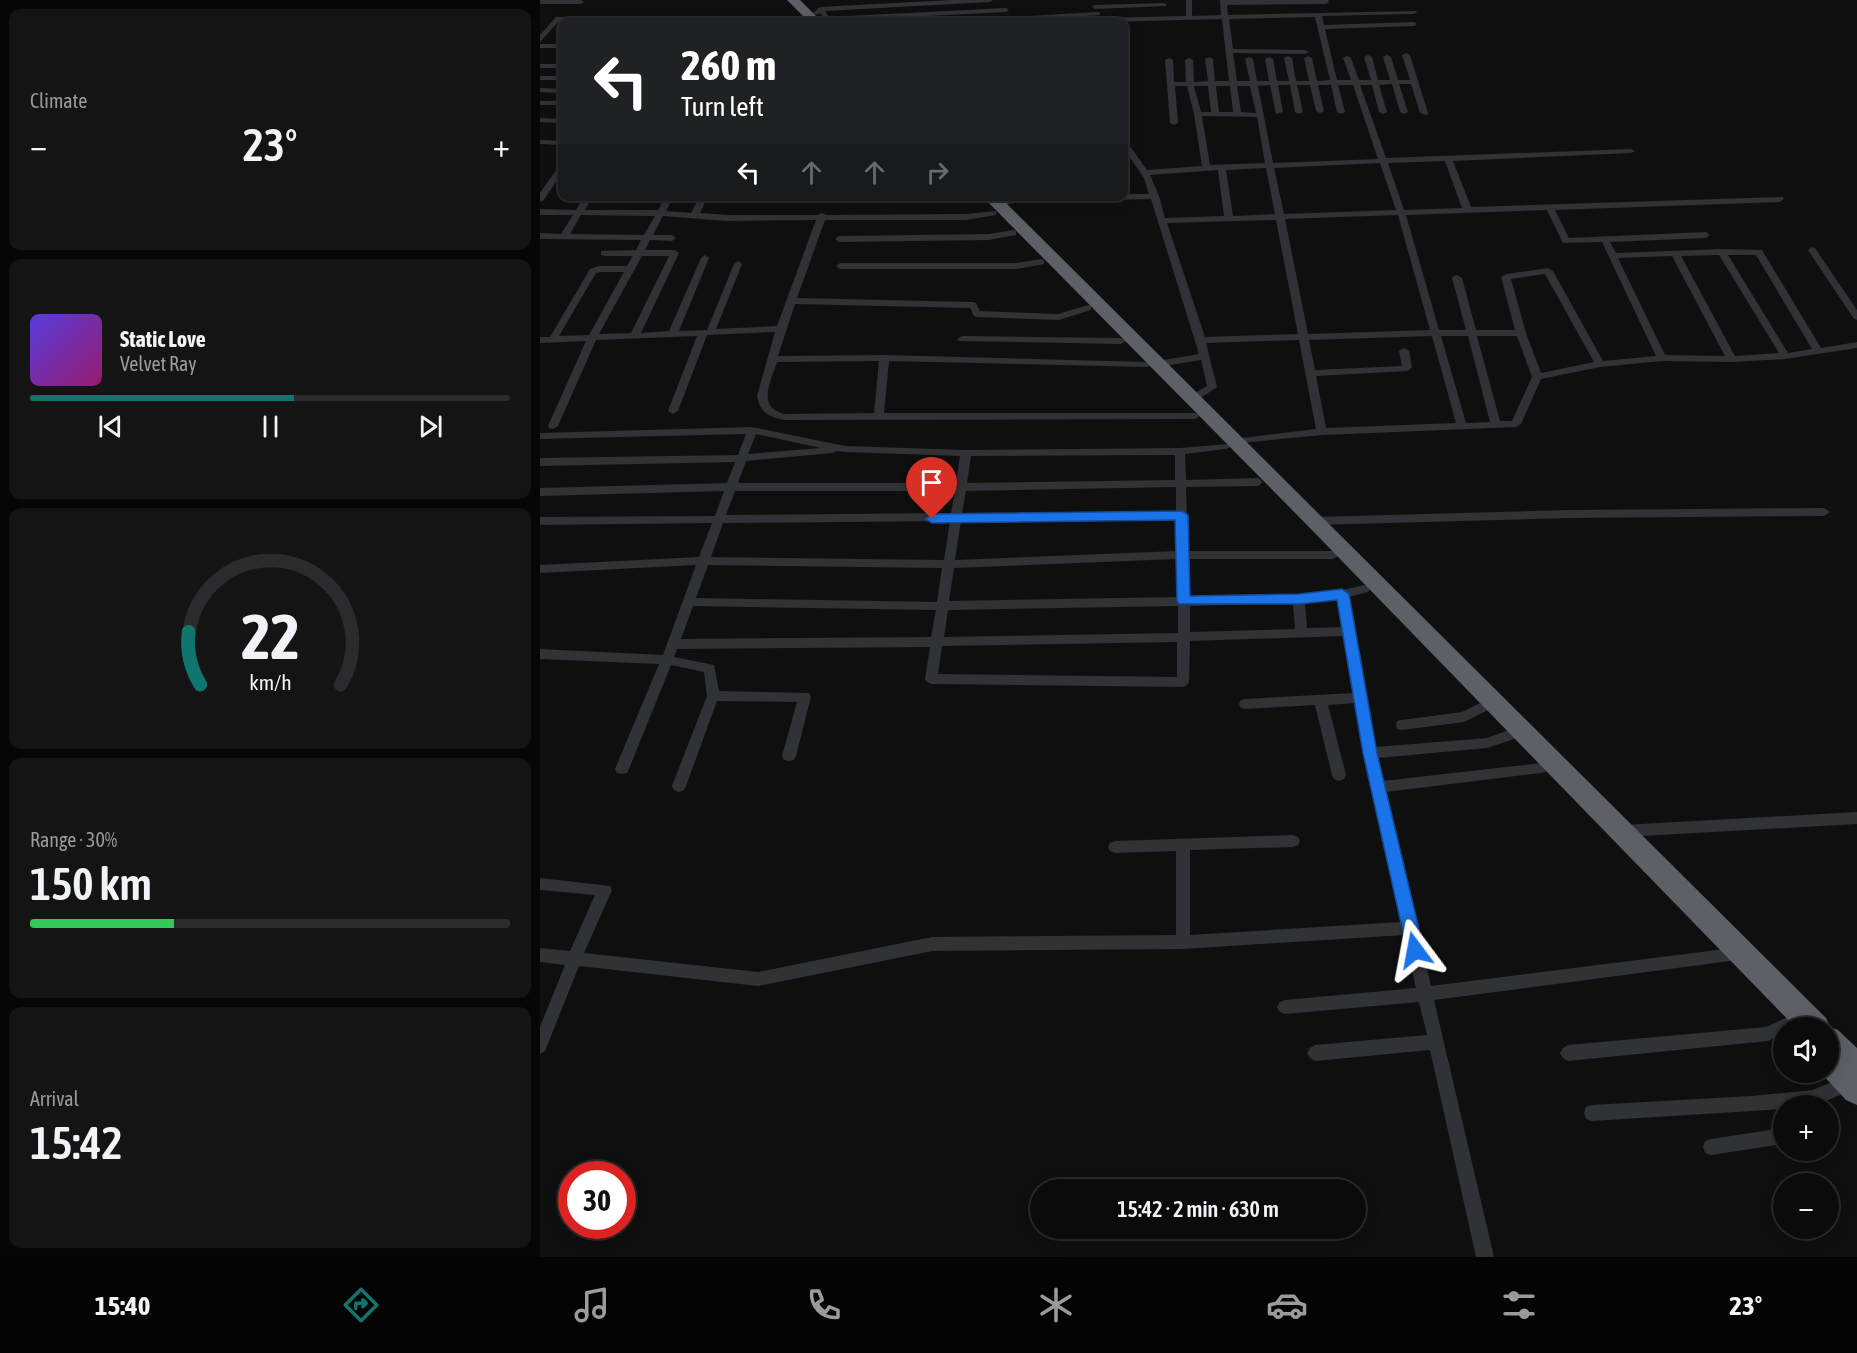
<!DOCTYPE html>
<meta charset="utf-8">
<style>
:root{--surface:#0b0b0c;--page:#141415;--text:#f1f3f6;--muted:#9a9b9d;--line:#2b2b2d;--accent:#0f766e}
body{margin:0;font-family:"Asap Condensed",sans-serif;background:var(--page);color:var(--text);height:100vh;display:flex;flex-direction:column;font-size:22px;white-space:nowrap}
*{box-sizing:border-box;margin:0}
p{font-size:20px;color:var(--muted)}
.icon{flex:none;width:33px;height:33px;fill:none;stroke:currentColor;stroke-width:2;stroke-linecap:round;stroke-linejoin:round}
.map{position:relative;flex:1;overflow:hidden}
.panel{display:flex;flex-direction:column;gap:9px;padding:9px;background:#060607;width:540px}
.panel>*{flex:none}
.hud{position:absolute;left:18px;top:18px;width:570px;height:183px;border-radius:12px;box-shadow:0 3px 15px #0003,0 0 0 2px var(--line);background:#202124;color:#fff;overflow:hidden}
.fabs{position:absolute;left:1233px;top:1017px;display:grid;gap:12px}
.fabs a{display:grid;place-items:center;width:66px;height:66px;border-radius:50%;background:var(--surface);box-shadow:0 3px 15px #0003,0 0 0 2px var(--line);font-size:30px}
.speed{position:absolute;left:18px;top:1161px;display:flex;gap:12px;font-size:30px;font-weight:700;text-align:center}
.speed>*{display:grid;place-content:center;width:78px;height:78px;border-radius:50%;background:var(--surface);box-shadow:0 3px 15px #0003,0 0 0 2px var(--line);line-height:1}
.speed .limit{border:9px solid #d22;background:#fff;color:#111}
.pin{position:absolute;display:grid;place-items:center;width:51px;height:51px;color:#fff;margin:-62px -26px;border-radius:50% 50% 50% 0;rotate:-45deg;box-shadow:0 0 6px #0007}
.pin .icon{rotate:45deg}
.me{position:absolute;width:66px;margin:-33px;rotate:347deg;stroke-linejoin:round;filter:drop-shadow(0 0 4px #0008)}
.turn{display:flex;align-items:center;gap:21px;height:126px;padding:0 24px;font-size:27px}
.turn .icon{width:78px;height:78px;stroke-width:2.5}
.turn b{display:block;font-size:42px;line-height:51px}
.lanes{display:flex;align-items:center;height:57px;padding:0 24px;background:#0003;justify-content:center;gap:30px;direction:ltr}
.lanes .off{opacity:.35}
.big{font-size:45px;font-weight:600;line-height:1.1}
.panel .card{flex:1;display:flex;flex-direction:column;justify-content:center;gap:9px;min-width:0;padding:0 21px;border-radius:12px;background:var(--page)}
.panel .dial{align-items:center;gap:0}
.dial svg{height:156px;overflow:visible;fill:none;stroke:var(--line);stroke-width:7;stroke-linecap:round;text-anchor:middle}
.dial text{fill:var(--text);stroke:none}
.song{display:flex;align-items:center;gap:18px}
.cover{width:72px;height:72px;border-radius:9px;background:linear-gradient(135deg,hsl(250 70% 55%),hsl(320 70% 35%))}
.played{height:6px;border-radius:3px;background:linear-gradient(90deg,var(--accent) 55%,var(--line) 55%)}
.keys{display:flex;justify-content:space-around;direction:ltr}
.heat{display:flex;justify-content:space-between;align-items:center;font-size:33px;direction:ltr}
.charge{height:9px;border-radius:4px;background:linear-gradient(90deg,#34c759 30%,var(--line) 0)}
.trip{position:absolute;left:490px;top:1179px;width:336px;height:60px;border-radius:30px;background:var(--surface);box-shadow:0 3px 15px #0003,0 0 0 2px var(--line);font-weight:600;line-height:60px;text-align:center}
.tabs{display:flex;height:96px;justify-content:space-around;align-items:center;background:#040405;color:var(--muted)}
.tabs .icon{width:42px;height:42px}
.tabs .current{color:var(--accent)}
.tabs b{font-size:27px;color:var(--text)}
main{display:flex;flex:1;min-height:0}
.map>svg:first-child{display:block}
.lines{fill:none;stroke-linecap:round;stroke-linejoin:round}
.street{fill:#313235;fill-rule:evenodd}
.highway{fill:#5d6066;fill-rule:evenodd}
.route{fill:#1a73e8;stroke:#114b97;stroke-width:1.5}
</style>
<main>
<section class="panel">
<div class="card"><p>Climate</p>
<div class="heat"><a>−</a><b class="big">23°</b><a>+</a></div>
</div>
<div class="card">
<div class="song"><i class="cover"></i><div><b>Static Love</b><p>Velvet Ray</p></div></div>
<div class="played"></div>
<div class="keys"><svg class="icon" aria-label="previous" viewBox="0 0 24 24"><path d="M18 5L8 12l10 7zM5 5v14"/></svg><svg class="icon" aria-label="pause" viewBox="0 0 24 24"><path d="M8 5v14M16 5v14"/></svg><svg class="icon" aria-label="next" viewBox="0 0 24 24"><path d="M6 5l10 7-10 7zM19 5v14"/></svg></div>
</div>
<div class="card dial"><svg viewBox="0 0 100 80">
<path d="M14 69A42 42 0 1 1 86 69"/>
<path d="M14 69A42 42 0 0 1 8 42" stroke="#0f766e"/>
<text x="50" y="56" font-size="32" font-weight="700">22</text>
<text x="50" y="72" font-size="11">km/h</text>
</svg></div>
<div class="card"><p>Range · 30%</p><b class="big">150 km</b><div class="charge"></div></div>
<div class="card"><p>Arrival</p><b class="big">15:42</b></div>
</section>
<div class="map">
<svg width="1317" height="1257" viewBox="0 0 1317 1257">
<rect width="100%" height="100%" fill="#0f0f10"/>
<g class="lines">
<path class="street" d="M 0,0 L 41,0 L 44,2 L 41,4 L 0,4 Z
M 412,0 L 453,0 L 450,2 L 285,11 L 289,17 L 466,8 L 469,10 L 466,12 L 287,21 L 280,13 L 276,15 L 273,13 L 280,7 Z
M 646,0 L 652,0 L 652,16 L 681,15 L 680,0 L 788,0 L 789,2 L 786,4 L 687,5 L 688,15 L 876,11 L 877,12 L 874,14 L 782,16 L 784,25 L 874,22 L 877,24 L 874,26 L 785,29 L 797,80 L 811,80 L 803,58 L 807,56 L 811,58 L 819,80 L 831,80 L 824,57 L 828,55 L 832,57 L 838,80 L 850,80 L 843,57 L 847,55 L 851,57 L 858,80 L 870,80 L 862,55 L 866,53 L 870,55 L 888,113 L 887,115 L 880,113 L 871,84 L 859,84 L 868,112 L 864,114 L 860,112 L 852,84 L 839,85 L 847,112 L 843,114 L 839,112 L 832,85 L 820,85 L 846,158 L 1091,149 L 1095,151 L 1091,153 L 913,161 L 931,207 L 1243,197 L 1244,199 L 1240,202 L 1015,210 L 1029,238 L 1166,232 L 1170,235 L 1166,238 L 1070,242 L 1076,253 L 1182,249 L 1222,250 L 1281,348 L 1317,342 L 1317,348 L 1245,359 L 1192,362 L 1122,361 L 1060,367 L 1001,379 L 981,424 L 976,427 L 782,435 L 690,444 L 689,442 L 694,439 L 776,429 L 759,340 L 666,343 L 677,387 L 656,401 L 648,401 L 648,397 L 667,386 L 661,360 L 618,367 L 613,364 L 618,361 L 659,354 L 611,199 L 482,202 L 456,206 L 452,203 C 469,192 558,196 584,196 L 584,194 L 609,194 L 604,178 L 584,149 L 584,142 L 587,142 L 607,170 L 662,166 L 654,114 L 647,86 L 635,86 L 638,123 L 634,125 L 630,123 L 625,60 L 629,58 L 633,60 L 634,82 L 646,82 L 645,60 L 649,58 L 653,60 L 654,82 L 668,81 L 665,59 L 669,57 L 673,59 L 675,81 L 689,81 L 682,19 L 560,22 L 557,20 L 560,18 L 646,16 ZM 775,17 L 790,80 L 777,81 L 772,58 L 768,56 L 764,58 L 769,81 L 756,81 L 752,58 L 748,56 L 744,58 L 749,81 L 737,81 L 733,59 L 729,57 L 725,59 L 729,81 L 717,81 L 713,59 L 709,57 L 705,59 L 710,81 L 697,81 L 693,53 L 765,54 L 769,52 L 765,50 L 693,49 L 689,19 ZM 730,85 L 736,114 L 743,112 L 738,85 L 750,85 L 755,112 L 759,114 L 763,112 L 757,85 L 770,85 L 776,111 L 780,113 L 784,111 L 778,85 L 791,85 L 797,112 L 801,114 L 805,112 L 798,85 L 813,85 L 838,159 L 733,163 L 718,86 ZM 654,86 L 668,86 L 671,112 L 661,112 ZM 676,86 L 690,86 L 693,112 L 679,112 ZM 697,86 L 710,86 L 716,113 L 701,112 ZM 662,116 L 717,117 L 725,163 L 670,165 ZM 905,161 L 922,208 L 864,210 L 848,163 ZM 840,163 L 856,210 L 744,214 L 734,168 ZM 726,168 L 735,214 L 693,216 L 686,170 ZM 678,170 L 684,216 L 625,218 L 619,196 L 610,175 ZM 1007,210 L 1023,243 L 1062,242 L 1116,356 L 1063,361 L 1013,271 L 1008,268 L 966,274 L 961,277 L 975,330 L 936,330 L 922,278 L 917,275 L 914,276 L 912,278 L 926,330 L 899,330 L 866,215 ZM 858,215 L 890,330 L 768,334 L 745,219 ZM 736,220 L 758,334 L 665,337 L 627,223 ZM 1179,255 L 1239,353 L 1195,356 L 1141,256 ZM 1188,255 L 1216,255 L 1272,349 L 1248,353 ZM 1132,256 L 1185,356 L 1125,355 L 1078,258 ZM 1005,274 L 1054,362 L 1001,373 L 986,333 L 971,279 ZM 892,336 L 916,423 L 786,428 L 776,376 L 868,371 L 872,367 L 869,351 L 864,348 L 859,351 L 862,366 L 775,370 L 769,340 ZM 901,336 L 928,336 L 950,422 L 926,423 ZM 937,336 L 977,336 L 992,377 L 972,421 L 960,421 Z
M 624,3 L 626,4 L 626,6 L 555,9 L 552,7 L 555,5 Z
M 558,12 L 560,13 L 560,15 L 472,21 L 469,19 L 472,17 Z
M 16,17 L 71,17 L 74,19 L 71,21 L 20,20 L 0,42 L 0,35 Z
M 0,44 L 22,44 L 22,48 L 0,48 Z
M 0,64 L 22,64 L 22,68 L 0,68 Z
M 0,76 L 22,76 L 22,80 L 0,80 Z
M 0,88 L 22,89 L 22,93 L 0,92 Z
M 0,101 L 22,101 L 22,105 L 0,105 Z
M 0,118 L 22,119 L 22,123 L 0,122 Z
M 0,140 L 22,141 L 22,145 L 0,144 Z
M 19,166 L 22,166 L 22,173 L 3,201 L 0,202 L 0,193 Z
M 44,196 L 53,196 L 45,210 L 118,210 L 126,196 L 134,196 L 126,211 L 151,213 L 160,196 L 168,196 L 160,213 L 187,215 L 278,215 L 282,213 L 286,215 L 426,214 L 456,211 L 456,215 L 426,220 L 285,220 L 257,298 L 433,302 L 436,303 L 440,311 L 518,314 L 548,305 L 551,306 L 551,310 L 519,320 L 437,317 L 434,316 L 430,308 L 255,304 L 238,356 L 344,355 L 605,362 L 610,365 L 608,367 L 349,361 L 344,413 L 655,413 L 660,416 L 655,419 L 244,420 C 229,417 220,413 217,396 L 235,332 L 167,335 L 138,411 L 133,414 L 128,411 L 157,336 L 56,340 L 18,426 L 13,429 L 9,428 L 8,426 L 46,341 L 0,343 L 0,337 L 10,337 L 50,269 L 59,266 L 87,266 L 93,256 L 64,256 L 61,255 L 61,251 L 96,250 L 101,240 L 0,239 L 0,233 L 21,234 L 33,215 L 0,215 L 0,209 L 36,210 ZM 41,215 L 115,216 L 104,235 L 30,234 ZM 123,216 L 187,221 L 276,220 L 237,326 L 176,329 L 202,264 L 198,261 L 194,264 L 167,330 L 139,331 L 169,258 L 165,255 L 161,258 L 129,331 L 101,333 L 139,253 L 135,250 L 105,250 L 110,240 L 132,241 L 136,238 L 132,235 L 113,235 ZM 102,256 L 129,256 L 91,333 L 59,334 ZM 60,272 L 84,272 L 49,335 L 19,336 L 56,273 ZM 339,361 L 334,413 L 244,414 C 216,407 231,381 237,362 Z
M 473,230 L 476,231 L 476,235 L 449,240 L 299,242 L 295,239 L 299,236 L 449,234 Z
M 1272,247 L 1275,248 L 1317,310 L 1317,320 L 1314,319 L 1268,250 Z
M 501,259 L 504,260 L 504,264 L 477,269 L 300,269 L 296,266 L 300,263 L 477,263 Z
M 422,336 L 581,338 L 586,341 L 581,344 L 419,341 L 417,339 Z
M 212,427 L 305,446 L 426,450 L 640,448 L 689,444 L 690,446 L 689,448 L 685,449 L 645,454 L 646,480 L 718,478 L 723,482 L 718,486 L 646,487 L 648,551 L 793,551 L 799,555 L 793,559 L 649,559 L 650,597 L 759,595 L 803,590 L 824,585 L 828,586 L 830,589 L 828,592 L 809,597 L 836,747 L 947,738 L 969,730 L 974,731 L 975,735 L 974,739 L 947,748 L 838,758 L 843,781 L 1001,763 L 1006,764 L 1008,768 L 1006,772 L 1001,773 L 846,792 L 891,986 L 1185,949 L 1190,951 L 1192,956 L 1190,961 L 894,1000 L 954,1257 L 936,1257 L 890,1050 L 775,1061 L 770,1058 L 767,1053 L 770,1048 L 775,1045 L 887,1035 L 879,1002 L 745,1014 L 740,1012 L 737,1007 L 740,1002 L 745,1000 L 876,988 L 864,935 L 643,949 L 392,951 L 218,986 L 39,966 L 5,1051 L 0,1054 L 0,1027 L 25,965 L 0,962 L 0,948 L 30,951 L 55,895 L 0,890 L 0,878 L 70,886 L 72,890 L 44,953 L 218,972 L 392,937 L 636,935 L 636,851 L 575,853 L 570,851 L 568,847 L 570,843 L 575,841 L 753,835 L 758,837 L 760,841 L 758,845 L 753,847 L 650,850 L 650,935 L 861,922 L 823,753 L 815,703 L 788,705 L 806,775 L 804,779 L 799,781 L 794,779 L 792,775 L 775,705 L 705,709 L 701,708 L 699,704 L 701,700 L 705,699 L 814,693 L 804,636 L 650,641 L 649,682 L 647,685 L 643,687 L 391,684 L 387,682 L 385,679 L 390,647 L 137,649 L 134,657 L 174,665 L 179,691 L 269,693 L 271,697 L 256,756 L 254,760 L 249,761 L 244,760 L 242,756 L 257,702 L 177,701 L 146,786 L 144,790 L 139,792 L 134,790 L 132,786 L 167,696 L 164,672 L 131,665 L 89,769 L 87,773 L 82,774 L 77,773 L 75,769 L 119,664 L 0,659 L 0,649 L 123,655 L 156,565 L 0,573 L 0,565 L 159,557 L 172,523 L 0,525 L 0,517 L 175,516 L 184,491 L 0,496 L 0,488 L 187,483 L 195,462 L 0,466 L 0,458 L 198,455 L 206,434 L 0,439 L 0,433 ZM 216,434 L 281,448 L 208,454 ZM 297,451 L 305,452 L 420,456 L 416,483 L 198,483 L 206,461 L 292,453 ZM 635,455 L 635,480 L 427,483 L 431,456 ZM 636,487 L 636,511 L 422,513 L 426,491 ZM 195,491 L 415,491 L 411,513 L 186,515 ZM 636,519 L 637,551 L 415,560 L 421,521 ZM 410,521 L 404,560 L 171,557 L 183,523 ZM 637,559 L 638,597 L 409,601 L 414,568 ZM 168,565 L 402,568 L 397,602 L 156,598 ZM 798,599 L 803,627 L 767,628 L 765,603 ZM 753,603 L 755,629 L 650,632 L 650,606 ZM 153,606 L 396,610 L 391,637 L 141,639 ZM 638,606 L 638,633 L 404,637 L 408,610 ZM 637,642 L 637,677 L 398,674 L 402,646 Z
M 1284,508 L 1290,512 L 1284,516 L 1030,518 L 775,525 L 769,521 L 775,517 L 1030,510 Z
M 942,702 L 946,703 L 948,707 L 946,711 L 924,722 L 862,730 L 857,729 L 856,725 L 857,721 L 862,720 L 922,712 Z
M 1317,812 L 1317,824 L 1083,837 L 1078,835 L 1076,831 L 1078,827 L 1083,825 Z
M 1252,1015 L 1257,1017 L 1260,1022 L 1257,1027 L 1244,1028 L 1244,1034 L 1228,1041 L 1028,1061 L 1023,1058 L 1020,1053 L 1023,1048 L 1028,1045 L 1226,1027 Z
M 1308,1075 L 1314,1077 L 1316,1083 L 1314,1089 L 1274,1106 L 1244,1106 L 1244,1109 L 1052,1121 L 1046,1119 L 1044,1113 L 1046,1107 L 1052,1105 L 1211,1096 L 1273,1090 Z
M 1244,1128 L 1244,1144 L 1171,1155 L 1165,1153 L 1163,1147 L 1165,1141 L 1171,1139 Z"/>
<path class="highway" d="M 247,0 L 260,0 L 282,22 L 269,22 Z
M 442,196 L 459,196 L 1286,1018 L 1290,1027 L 1298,1030 L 1317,1048 L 1317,1105 L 1306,1100 L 1280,1072 L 1288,1072 L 1288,1028 L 1256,1028 L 768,526 Z"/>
</g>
<path class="route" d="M 642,511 L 648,515 L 650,596 L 759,594 L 802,589 L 809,594 L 837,753 L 884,950 L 881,956 L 875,958 L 869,956 L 867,950 L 823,753 L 797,600 L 759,604 L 639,604 L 637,601 L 635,520 L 392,523 L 385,519 L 392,514 Z"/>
</svg>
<div class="fabs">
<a><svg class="icon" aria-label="sound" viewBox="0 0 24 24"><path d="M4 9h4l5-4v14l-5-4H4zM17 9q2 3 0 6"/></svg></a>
<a>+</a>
<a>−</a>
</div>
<div class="speed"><div class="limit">30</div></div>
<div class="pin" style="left:392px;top:519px;background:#d93025"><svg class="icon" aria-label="arrive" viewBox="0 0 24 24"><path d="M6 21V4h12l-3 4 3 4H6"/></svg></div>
<svg class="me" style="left:875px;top:950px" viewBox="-20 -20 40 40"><path d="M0-17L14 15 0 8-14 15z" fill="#1a73e8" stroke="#fff" stroke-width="4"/></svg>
<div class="trip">15:42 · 2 min · 630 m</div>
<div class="hud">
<div class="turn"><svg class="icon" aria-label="left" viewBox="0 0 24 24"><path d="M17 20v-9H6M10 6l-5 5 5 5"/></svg><div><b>260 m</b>Turn left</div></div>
<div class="lanes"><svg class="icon" aria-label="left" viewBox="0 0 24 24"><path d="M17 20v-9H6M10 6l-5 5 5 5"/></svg><svg class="icon off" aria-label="ahead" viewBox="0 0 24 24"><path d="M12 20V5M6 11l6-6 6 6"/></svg><svg class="icon off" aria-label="ahead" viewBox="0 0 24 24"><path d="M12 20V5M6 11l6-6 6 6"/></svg><svg class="icon off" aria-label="right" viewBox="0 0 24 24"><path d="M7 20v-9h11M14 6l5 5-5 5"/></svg></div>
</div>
</div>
</main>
<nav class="tabs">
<b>15:40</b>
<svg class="icon current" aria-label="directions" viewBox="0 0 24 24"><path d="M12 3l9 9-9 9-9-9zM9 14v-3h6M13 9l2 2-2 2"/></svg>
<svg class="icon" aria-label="music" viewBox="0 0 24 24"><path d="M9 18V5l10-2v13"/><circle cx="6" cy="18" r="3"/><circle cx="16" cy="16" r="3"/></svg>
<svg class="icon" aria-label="phone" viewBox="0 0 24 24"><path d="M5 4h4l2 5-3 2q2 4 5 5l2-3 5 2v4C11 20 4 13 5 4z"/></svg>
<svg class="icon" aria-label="climate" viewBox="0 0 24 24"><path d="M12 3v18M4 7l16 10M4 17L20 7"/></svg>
<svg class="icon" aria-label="car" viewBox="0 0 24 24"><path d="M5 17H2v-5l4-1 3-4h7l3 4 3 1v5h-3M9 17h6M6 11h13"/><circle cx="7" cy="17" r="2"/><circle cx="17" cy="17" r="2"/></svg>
<svg class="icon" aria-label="filters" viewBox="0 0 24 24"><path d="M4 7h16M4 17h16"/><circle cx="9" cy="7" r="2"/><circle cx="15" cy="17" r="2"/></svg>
<b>23°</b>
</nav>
